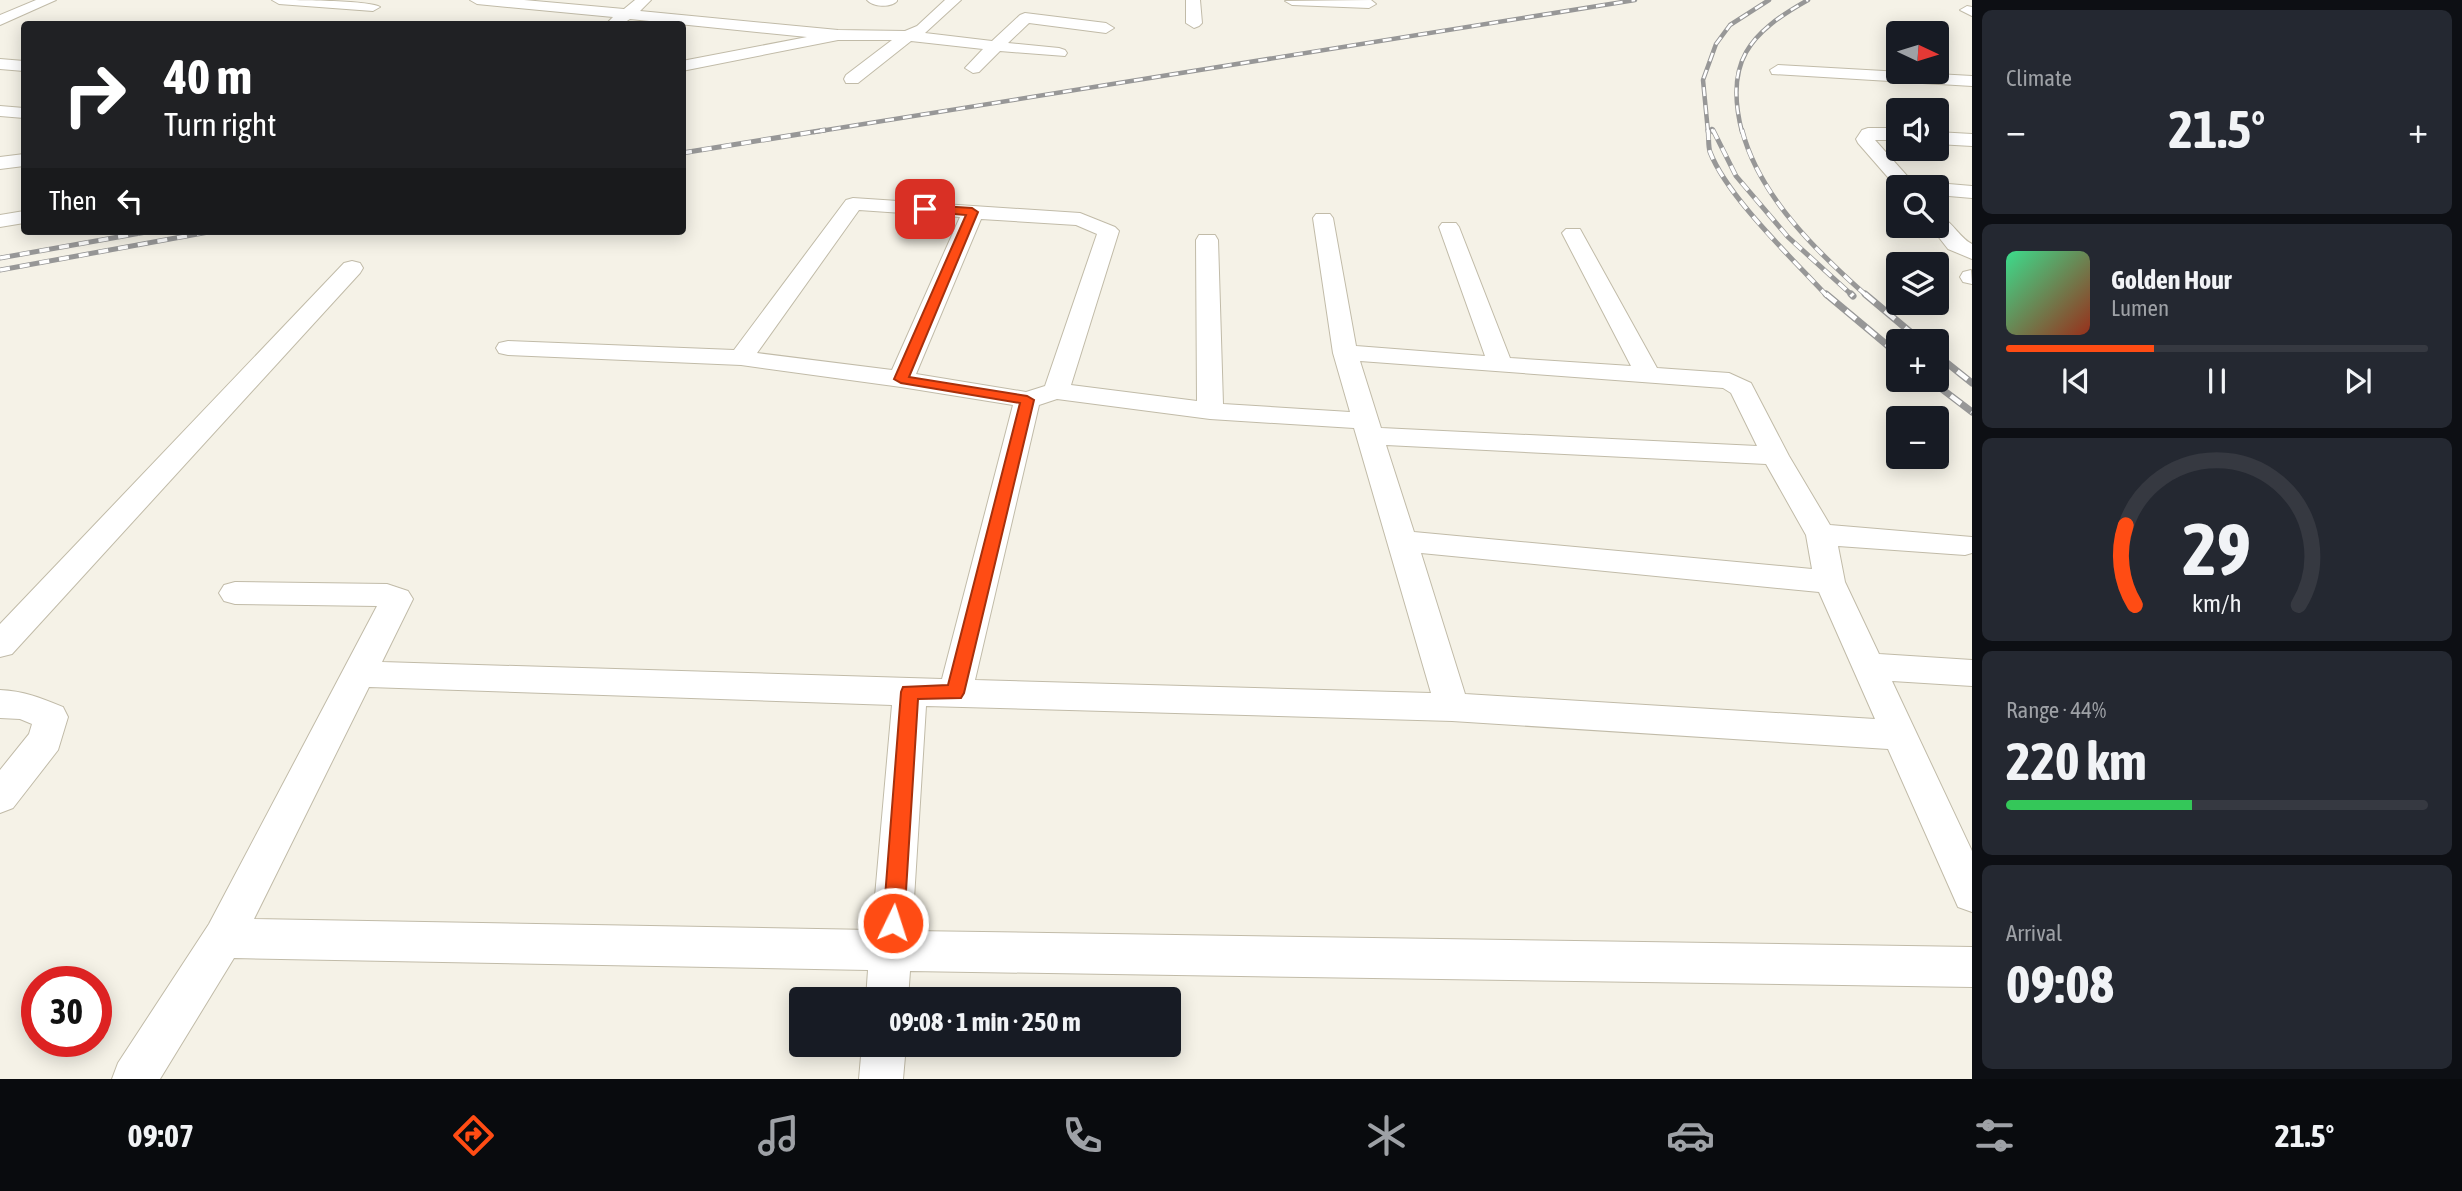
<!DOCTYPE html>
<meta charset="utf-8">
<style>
:root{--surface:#171b24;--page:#242831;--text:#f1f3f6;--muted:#9ea1a6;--line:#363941;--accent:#ff4c14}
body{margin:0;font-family:"Asap Condensed",sans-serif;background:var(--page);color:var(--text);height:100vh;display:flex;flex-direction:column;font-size:26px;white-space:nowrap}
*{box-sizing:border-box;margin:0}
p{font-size:23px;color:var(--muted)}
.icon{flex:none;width:38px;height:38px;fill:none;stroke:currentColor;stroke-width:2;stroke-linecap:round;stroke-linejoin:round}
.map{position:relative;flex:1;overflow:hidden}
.sheet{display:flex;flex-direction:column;gap:10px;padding:10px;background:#0d0f14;width:490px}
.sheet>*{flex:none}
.banner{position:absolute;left:21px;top:21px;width:665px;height:214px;border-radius:7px;box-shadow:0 4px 18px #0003;background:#202124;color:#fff;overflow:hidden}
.needle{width:46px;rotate:94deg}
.controls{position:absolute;left:1886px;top:21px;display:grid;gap:14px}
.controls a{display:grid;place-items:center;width:63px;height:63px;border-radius:7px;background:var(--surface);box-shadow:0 4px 18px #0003;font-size:35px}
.speed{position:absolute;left:21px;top:966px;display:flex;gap:14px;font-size:35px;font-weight:700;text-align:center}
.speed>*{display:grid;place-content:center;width:91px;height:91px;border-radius:50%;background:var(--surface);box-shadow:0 4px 18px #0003;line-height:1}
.speed .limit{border:10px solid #d22;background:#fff;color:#111}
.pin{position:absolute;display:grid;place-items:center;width:60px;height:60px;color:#fff;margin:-30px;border-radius:14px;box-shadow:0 4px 10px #0006}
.me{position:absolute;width:77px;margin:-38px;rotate:4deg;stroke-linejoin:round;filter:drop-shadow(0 0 5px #0008)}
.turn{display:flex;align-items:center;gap:24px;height:147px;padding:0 28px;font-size:32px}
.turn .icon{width:91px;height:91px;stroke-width:2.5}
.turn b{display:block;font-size:49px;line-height:60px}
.then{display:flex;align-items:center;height:66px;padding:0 28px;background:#0003;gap:14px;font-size:26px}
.big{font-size:52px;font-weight:700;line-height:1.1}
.sheet .card{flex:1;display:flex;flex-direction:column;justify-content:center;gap:10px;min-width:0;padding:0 24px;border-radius:10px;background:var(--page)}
.sheet .dial{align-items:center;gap:0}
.dial svg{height:182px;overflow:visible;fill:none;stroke:var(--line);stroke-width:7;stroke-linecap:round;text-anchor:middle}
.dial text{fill:var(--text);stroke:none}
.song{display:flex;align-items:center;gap:21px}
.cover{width:84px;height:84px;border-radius:10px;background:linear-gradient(135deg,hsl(150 70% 55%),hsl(10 70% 35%))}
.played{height:7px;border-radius:4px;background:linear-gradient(90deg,var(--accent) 35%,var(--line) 35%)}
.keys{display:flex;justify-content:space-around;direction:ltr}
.heat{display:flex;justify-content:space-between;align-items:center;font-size:38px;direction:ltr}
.charge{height:10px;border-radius:5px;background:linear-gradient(90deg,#34c759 44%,var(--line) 0)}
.trip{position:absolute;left:789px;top:987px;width:392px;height:70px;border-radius:7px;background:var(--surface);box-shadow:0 4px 18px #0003;font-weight:700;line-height:70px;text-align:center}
.menu{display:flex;height:112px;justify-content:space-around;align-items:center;background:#090b0e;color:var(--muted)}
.menu .icon{width:49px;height:49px}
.menu .on{color:var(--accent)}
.menu b{font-size:32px;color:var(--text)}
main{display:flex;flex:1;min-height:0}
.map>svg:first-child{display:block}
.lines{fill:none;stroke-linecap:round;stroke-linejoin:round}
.street-casing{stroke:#c1bba8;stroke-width:2}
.street{fill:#fff;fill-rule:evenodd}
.rail-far2-casing{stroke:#979797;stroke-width:4.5}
.rail-far1-casing{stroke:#979797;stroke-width:5}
.rail-casing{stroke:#979797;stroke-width:7}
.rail-far2{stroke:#fff;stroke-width:2.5;stroke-dasharray:9;stroke-linecap:butt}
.rail-far1{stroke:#fff;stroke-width:3.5;stroke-dasharray:10;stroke-linecap:butt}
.rail{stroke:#fff;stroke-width:4.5;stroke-dasharray:13;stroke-linecap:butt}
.route{fill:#ff4c14;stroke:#a6310d;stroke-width:2}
</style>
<main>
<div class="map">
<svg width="1972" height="1079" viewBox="0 0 1972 1079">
<rect width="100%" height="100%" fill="#f5f2e7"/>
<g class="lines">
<g class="street-casing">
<path id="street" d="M 36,0 L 56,0 L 0,25 L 0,15 Z
M 272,0 C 292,0 369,0 380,7 L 373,11 L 279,4 Z
M 470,0 L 524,0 L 624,9 L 635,0 L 651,0 L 640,11 L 838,30 L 905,31 L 917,26 L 945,0 L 961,0 L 925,33 L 992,41 L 1020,15 L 1025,13 L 1106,23 L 1114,28 L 1106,33 L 1029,23 L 1008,43 L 1059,48 L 1065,50 L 1067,53 L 1065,56 L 1000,51 L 979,72 L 973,73 L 965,68 L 983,49 L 911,41 L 858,83 L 846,83 L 844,79 L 846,75 L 892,40 L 838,40 L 682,71 L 682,61 L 807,37 L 630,19 L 622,24 L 606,24 L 613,17 L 477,4 Z
M 867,0 L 897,0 L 897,1 C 891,8 873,7 867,0 Z
M 1186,0 L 1200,0 L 1202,23 L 1199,26 L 1194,28 L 1186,23 Z
M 1371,0 L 1376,4 L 1369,8 L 1292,5 L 1285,1 Z
M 1967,6 L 1972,7 L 1972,16 L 1960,10 Z
M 0,59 L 24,61 L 24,71 L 0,69 Z
M 1778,65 L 1972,76 L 1972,86 L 1772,74 L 1770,70 Z
M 0,106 L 24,108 L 24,118 L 0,116 Z
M 1868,128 L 1899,128 L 1899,140 L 1875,140 L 1917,187 L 1899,187 L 1899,190 L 1858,143 L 1856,139 L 1862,130 Z
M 1937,132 L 1972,134 L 1972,146 L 1937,144 Z
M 24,154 L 24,166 L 0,169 L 0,157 Z
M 1937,183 L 1972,186 L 1972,198 L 1937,195 L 1937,187 L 1928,187 Z
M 853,198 L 1080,213 L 1115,227 L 1119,231 L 1071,385 L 1197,401 L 1196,240 L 1199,235 L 1215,235 L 1218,240 L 1223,404 L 1350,412 L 1333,353 L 1313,218 L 1316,214 L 1330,214 L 1333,218 L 1356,346 L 1485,356 L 1439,227 L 1442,223 L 1456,223 L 1459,227 L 1510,358 L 1631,366 L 1562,233 L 1566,229 L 1580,229 L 1657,368 L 1729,373 L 1751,383 L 1789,456 L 1830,525 L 1972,537 L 1972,553 L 1965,555 L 1838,546 L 1845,582 L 1879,654 L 1972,660 L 1972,686 L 1892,681 L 1972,851 L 1972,912 L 1958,907 L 1888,749 L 1452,721 L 926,706 L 912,931 L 1972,947 L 1972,987 L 910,971 L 908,999 L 866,999 L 868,970 L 234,958 L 160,1079 L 112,1079 L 118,1063 L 209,924 L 377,606 L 235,604 L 224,601 L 219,593 L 224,585 L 235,582 L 387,584 L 408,591 L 413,599 L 382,662 L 942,679 L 1013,405 L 901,387 L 741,365 L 508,355 L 499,353 L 496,348 L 499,343 L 508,341 L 734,350 L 846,200 ZM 859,210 L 960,217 L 892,370 L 757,353 ZM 981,219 L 1076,225 L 1097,234 L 1045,386 L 1026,392 L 916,374 ZM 1360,361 L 1723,388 L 1731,393 L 1757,446 L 1381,428 ZM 1057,399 L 1210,419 L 1354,428 L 1431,693 L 975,680 L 1039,405 ZM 1386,445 L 1766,464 L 1806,535 L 1812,569 L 1414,532 ZM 1421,553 L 1819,592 L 1875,719 L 1465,694 ZM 369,687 L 892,705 L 872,930 L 254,919 Z
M 24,211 L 24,223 L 0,227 L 0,215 Z
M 1937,216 C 1952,219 1958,237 1972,244 L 1972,259 L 1948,249 L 1930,226 L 1937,226 Z
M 352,261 L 360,263 L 363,268 L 360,273 L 12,654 L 0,657 L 0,624 L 344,263 Z
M 1971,270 L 1972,284 L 1963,282 L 1960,277 L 1963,272 Z
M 0,690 C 24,691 41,698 63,707 L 68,717 L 58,750 L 13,808 L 0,813 L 0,770 L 29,734 L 32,724 L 20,719 L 0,718 Z
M 862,1045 L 906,1045 L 903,1079 L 859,1079 Z"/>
</g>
<use href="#street" class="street"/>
<g class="rail-far2-casing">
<path id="rail-far2" d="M 1712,129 L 1713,132
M 814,132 L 1635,0
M 1708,132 L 1703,80 L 1716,44 L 1730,25 L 1769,0
M 1742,132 C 1724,62 1749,33 1808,0"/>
</g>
<g class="rail-far1-casing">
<path id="rail-far1" d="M 1708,130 C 1709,137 1708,146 1710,152 C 1728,198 1793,259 1827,296
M 1713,130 L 1736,176 L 1788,237 L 1853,296
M 1742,130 C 1759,196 1817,252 1867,296
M 682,153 L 825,130
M 0,258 L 152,231
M 0,270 L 214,231"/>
</g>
<g class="rail-casing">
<path id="rail" d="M 1826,294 L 1899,355
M 1851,294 L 1853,296
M 1865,294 L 1921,341
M 1937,355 L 1972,383
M 1930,380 L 1972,412"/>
</g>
<use href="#rail-far2" class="rail-far2"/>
<use href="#rail-far1" class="rail-far1"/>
<use href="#rail" class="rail"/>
</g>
<path class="route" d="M 925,205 L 972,208 L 978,212 L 909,377 L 1027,396 L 1034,400 L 964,693 L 961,698 L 918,699 L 904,923 L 901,931 L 893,934 L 886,931 L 883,923 L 901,692 L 903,687 L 948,685 L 1020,403 L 901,383 L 894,379 L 966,215 L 921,211 L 921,206 Z"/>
</svg>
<div class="controls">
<a><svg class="needle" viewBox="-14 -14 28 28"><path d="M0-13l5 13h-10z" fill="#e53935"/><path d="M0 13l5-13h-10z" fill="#9ea1a6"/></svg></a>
<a><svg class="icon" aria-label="sound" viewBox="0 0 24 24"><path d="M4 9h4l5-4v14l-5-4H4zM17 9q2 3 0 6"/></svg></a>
<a><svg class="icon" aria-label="search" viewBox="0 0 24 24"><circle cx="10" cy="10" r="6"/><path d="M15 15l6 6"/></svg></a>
<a><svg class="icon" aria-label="layers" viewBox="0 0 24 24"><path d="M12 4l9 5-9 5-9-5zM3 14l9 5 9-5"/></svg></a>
<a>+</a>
<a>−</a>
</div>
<div class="speed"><div class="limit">30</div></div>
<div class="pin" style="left:925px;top:209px;background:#d93025"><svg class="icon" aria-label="arrive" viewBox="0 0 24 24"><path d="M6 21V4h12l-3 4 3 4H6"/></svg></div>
<svg class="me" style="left:893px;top:923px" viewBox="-20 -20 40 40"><circle r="17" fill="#ff4c14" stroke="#fff" stroke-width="3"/><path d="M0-11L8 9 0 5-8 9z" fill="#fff"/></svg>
<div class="trip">09:08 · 1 min · 250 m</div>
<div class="banner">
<div class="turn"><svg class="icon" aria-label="right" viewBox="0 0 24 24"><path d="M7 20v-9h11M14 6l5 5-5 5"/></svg><div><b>40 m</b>Turn right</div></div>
<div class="then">Then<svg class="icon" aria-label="left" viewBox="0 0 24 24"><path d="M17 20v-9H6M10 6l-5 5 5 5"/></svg></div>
</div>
</div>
<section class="sheet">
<div class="card"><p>Climate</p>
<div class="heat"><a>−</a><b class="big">21.5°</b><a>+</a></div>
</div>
<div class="card">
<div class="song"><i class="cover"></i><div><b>Golden Hour</b><p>Lumen</p></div></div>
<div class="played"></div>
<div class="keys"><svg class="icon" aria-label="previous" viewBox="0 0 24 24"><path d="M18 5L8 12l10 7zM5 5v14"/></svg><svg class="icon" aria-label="pause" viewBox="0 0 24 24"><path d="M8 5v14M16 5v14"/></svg><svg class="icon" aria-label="next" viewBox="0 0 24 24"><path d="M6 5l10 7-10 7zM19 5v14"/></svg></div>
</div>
<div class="card dial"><svg viewBox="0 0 100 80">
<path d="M14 69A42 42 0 1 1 86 69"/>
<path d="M14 69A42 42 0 0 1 10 34" stroke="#ff4c14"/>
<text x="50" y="56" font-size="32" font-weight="700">29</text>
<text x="50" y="72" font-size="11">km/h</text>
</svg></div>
<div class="card"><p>Range · 44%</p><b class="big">220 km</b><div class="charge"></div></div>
<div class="card"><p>Arrival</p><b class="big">09:08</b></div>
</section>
</main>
<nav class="menu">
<b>09:07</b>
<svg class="icon on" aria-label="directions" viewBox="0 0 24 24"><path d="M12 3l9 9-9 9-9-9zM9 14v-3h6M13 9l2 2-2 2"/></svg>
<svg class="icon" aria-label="music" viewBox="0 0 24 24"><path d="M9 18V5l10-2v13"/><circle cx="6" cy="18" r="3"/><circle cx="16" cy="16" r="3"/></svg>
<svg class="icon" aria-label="phone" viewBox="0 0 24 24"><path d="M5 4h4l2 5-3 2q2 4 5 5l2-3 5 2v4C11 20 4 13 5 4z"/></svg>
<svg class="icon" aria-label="climate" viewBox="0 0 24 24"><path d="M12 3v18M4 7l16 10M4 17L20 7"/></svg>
<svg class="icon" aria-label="car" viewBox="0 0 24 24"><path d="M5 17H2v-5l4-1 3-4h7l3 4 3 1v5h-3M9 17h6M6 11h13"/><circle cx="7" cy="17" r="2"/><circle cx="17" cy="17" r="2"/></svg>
<svg class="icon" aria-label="filters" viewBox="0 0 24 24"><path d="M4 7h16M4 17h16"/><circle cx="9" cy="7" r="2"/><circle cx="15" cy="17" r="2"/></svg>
<b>21.5°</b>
</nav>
